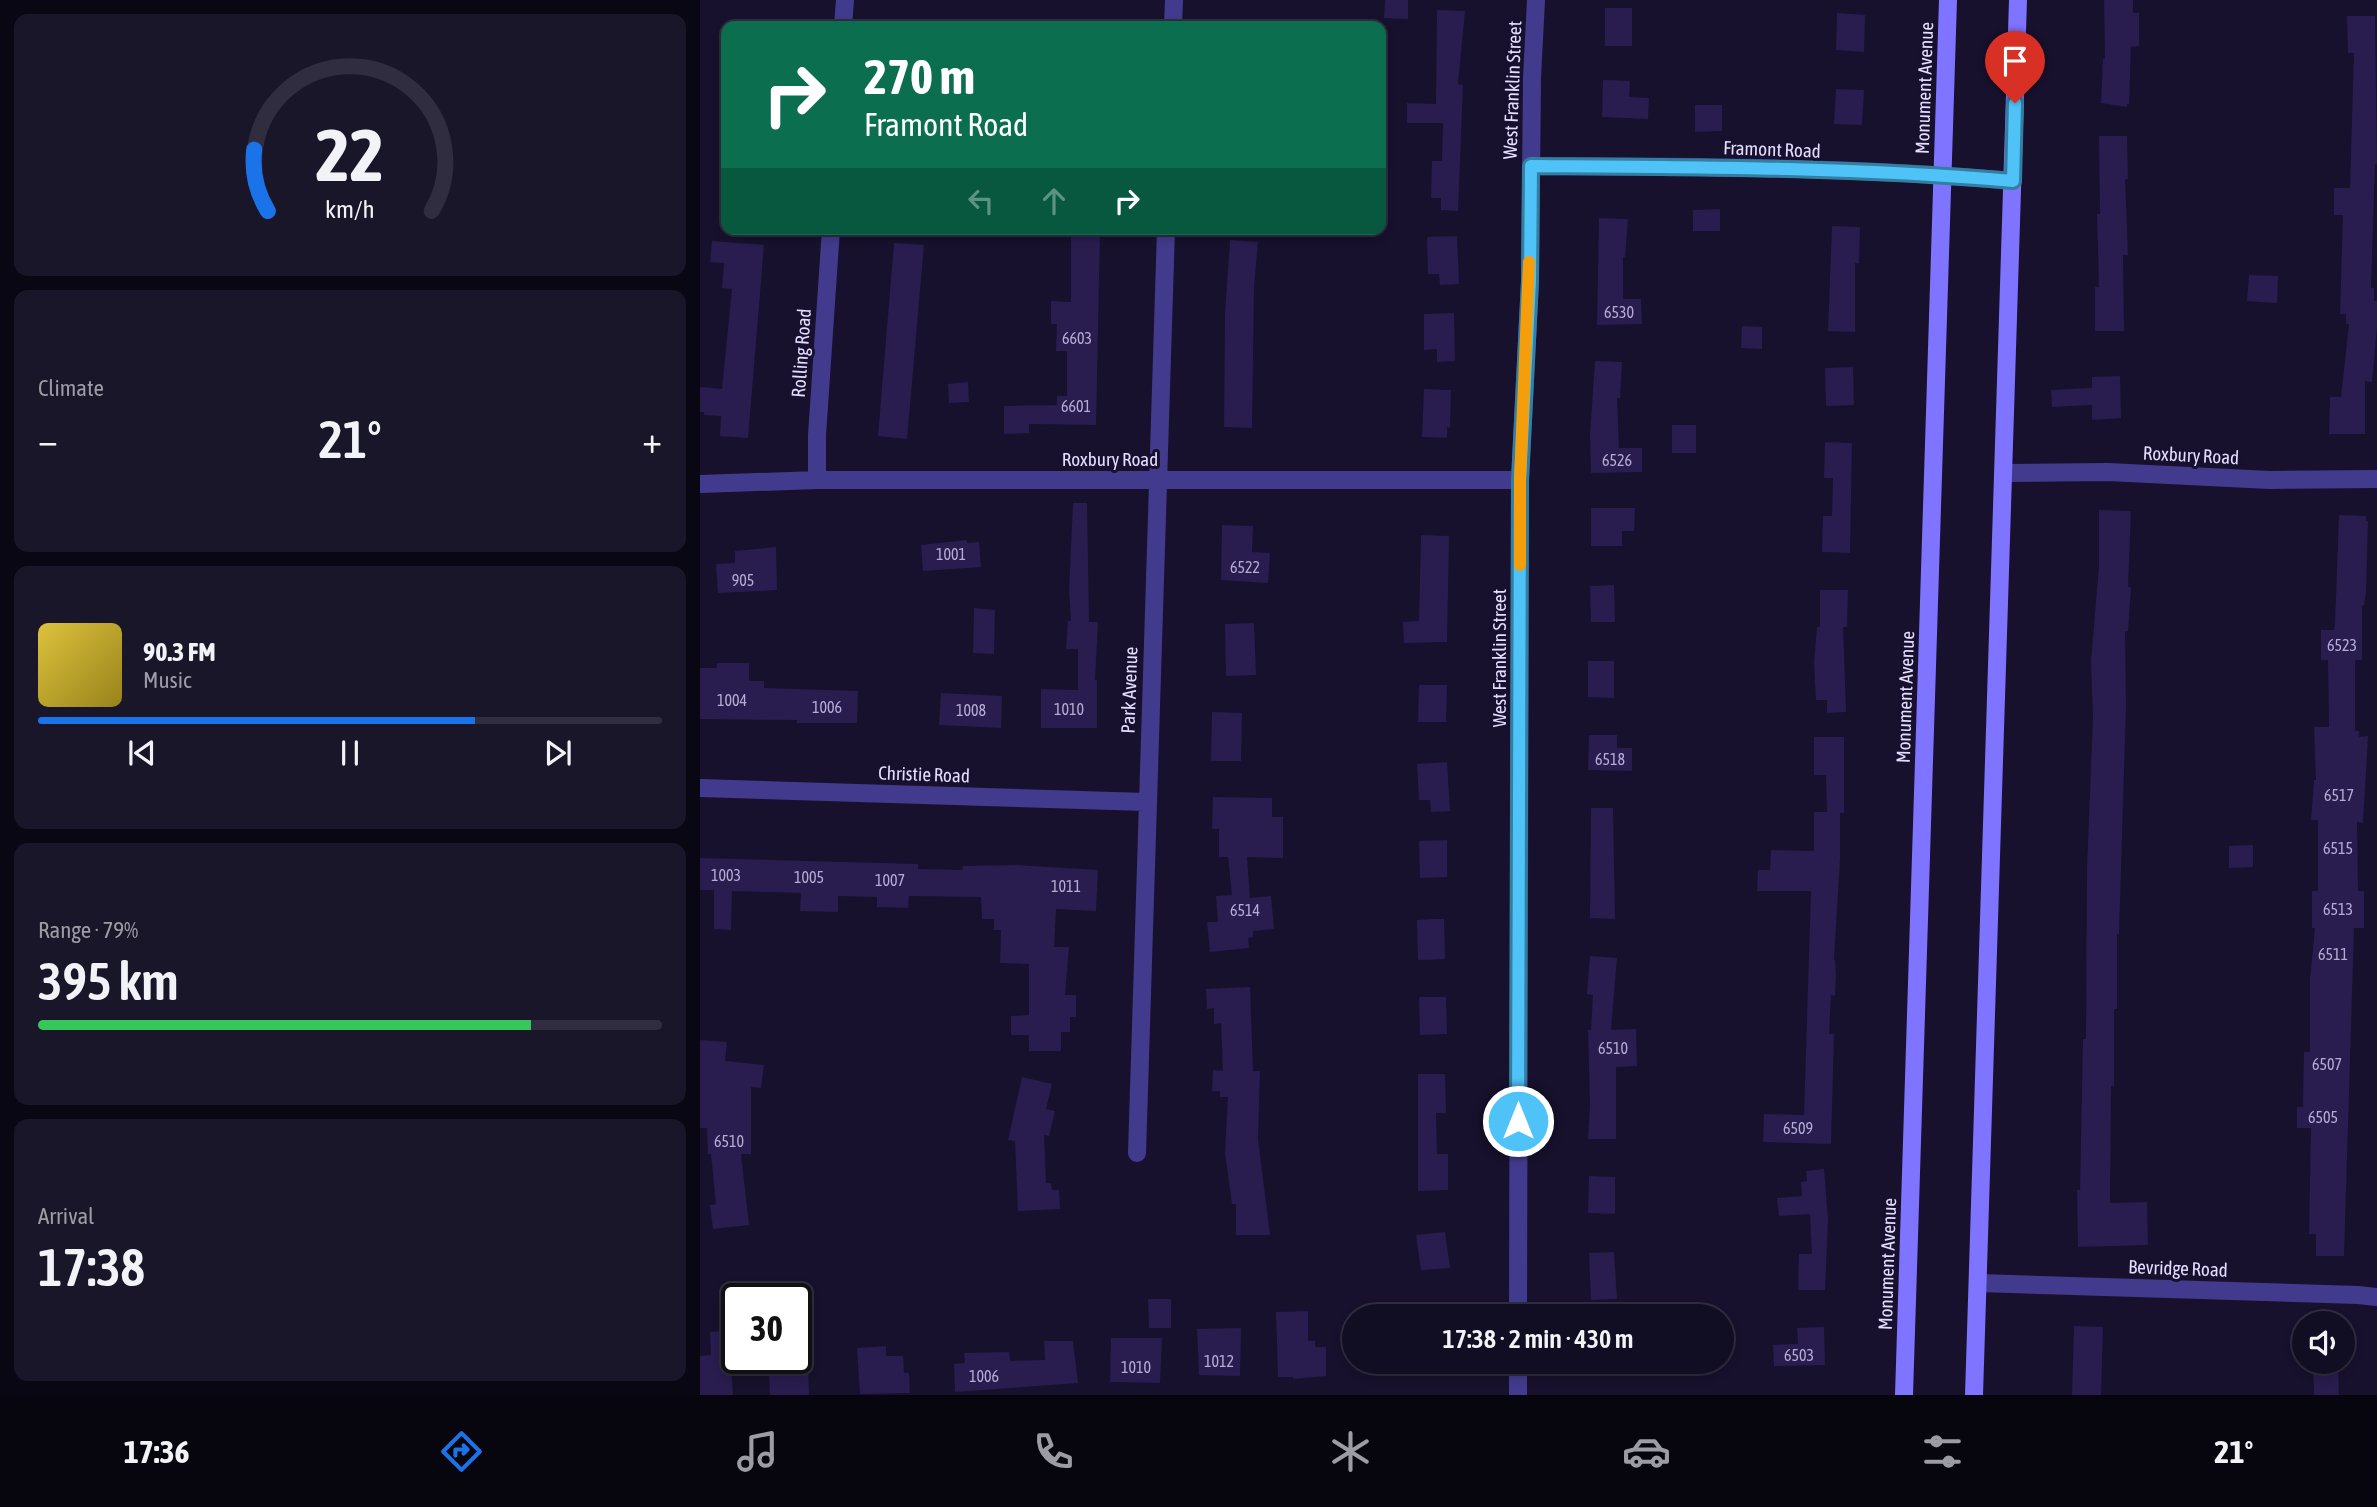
<!DOCTYPE html>
<meta charset="utf-8">
<style>
:root{--surface:#110d22;--page:#1a162a;--text:#f1f3f6;--muted:#9c9ca5;--line:#302d40;--accent:#1a73e8}
body{margin:0;font-family:"Asap Condensed",sans-serif;background:var(--page);color:var(--text);height:100vh;display:flex;flex-direction:column;font-size:26px;white-space:nowrap}
*{box-sizing:border-box;margin:0}
p{font-size:23px;color:var(--muted)}
.icon{flex:none;width:38px;height:38px;fill:none;stroke:currentColor;stroke-width:2;stroke-linecap:round;stroke-linejoin:round}
.map{position:relative;flex:1;overflow:hidden}
.side{display:flex;flex-direction:column;gap:14px;padding:14px;background:#090713;width:700px}
.side>*{flex:none}
.top-card{position:absolute;left:21px;top:21px;width:665px;height:214px;border-radius:14px;box-shadow:0 4px 10px #0003,0 0 0 2px var(--line);background:#0b6e4f;color:#fff;overflow:hidden}
.tools{position:absolute;left:1592px;top:1311px;display:grid;gap:14px}
.tools a{display:grid;place-items:center;width:63px;height:63px;border-radius:50%;background:var(--surface);box-shadow:0 4px 10px #0003,0 0 0 2px var(--line);font-size:35px}
.speed{position:absolute;left:21px;top:1283px;display:flex;gap:14px;font-size:35px;font-weight:700;text-align:center}
.speed>*{display:grid;place-content:center;width:91px;height:91px;border-radius:50%;background:var(--surface);box-shadow:0 4px 10px #0003,0 0 0 2px var(--line);line-height:1}
.speed .limit{border:4px solid #111;border-radius:10px;background:#fff;color:#111}
.pin{position:absolute;display:grid;place-items:center;width:60px;height:60px;color:#fff;margin:-72px -30px;border-radius:50% 50% 50% 0;rotate:-45deg;box-shadow:0 0 7px #0007}
.pin .icon{rotate:45deg}
.me{position:absolute;width:77px;margin:-38px;rotate:0deg;stroke-linejoin:round;filter:drop-shadow(0 0 5px #0008)}
.turn{display:flex;align-items:center;gap:24px;height:147px;padding:0 28px;font-size:32px}
.turn .icon{width:91px;height:91px;stroke-width:2.5}
.turn b{display:block;font-size:49px;line-height:60px}
.lanes{display:flex;align-items:center;height:66px;padding:0 28px;background:#0003;justify-content:center;gap:35px;direction:ltr}
.lanes .off{opacity:.35}
.big{font-size:52px;font-weight:600;line-height:1.1}
.side .card{flex:1;display:flex;flex-direction:column;justify-content:center;gap:10px;min-width:0;padding:0 24px;border-radius:14px;background:var(--page)}
.side .dial{align-items:center;gap:0}
.dial svg{height:182px;overflow:visible;fill:none;stroke:var(--line);stroke-width:7;stroke-linecap:round;text-anchor:middle}
.dial text{fill:var(--text);stroke:none}
.song{display:flex;align-items:center;gap:21px}
.cover{width:84px;height:84px;border-radius:10px;background:linear-gradient(135deg,hsl(50 70% 55%),hsl(50 70% 35%))}
.played{height:7px;border-radius:4px;background:linear-gradient(90deg,var(--accent) 70%,var(--line) 70%)}
.keys{display:flex;justify-content:space-around;direction:ltr}
.heat{display:flex;justify-content:space-between;align-items:center;font-size:38px;direction:ltr}
.charge{height:10px;border-radius:5px;background:linear-gradient(90deg,#34c759 79%,var(--line) 0)}
.trip{position:absolute;left:642px;top:1304px;width:392px;height:70px;border-radius:35px;background:var(--surface);box-shadow:0 4px 10px #0003,0 0 0 2px var(--line);font-weight:600;line-height:70px;text-align:center}
.menu{display:flex;height:112px;justify-content:space-around;align-items:center;background:#07050e;color:var(--muted)}
.menu .icon{width:49px;height:49px}
.menu .active{color:var(--accent)}
.menu b{font-size:32px;color:var(--text)}
main{display:flex;flex:1;min-height:0}
.map>svg:first-child{display:block}
.building{fill:#291c4f}
.lines{fill:none;stroke-linecap:round;stroke-linejoin:round}
.street{stroke:#423b8d;stroke-width:18}
.secondary{stroke:#7f74ff;stroke-width:18}
.route-casing{stroke:#337fa1;stroke-width:18}
.route{stroke:#4fc3f7;stroke-width:12}
.slow{stroke:#f59e0b;stroke-width:12}
.labels{text-anchor:middle;dominant-baseline:central;stroke-width:6;stroke-linejoin:round;paint-order:stroke}
.number-label{font-size:16px;fill:#b4add3}
.street-label{font-size:19px;fill:#e3ddff;stroke:#17112d}
</style>
<main>
<section class="side">
<div class="card dial"><svg viewBox="0 0 100 80">
<path d="M14 69A42 42 0 1 1 86 69"/>
<path d="M14 69A42 42 0 0 1 8 42" stroke="#1a73e8"/>
<text x="50" y="56" font-size="32" font-weight="700">22</text>
<text x="50" y="72" font-size="11">km/h</text>
</svg></div>
<div class="card"><p>Climate</p>
<div class="heat"><a>−</a><b class="big">21°</b><a>+</a></div>
</div>
<div class="card">
<div class="song"><i class="cover"></i><div><b>90.3 FM</b><p>Music</p></div></div>
<div class="played"></div>
<div class="keys"><svg class="icon" aria-label="previous" viewBox="0 0 24 24"><path d="M18 5L8 12l10 7zM5 5v14"/></svg><svg class="icon" aria-label="pause" viewBox="0 0 24 24"><path d="M8 5v14M16 5v14"/></svg><svg class="icon" aria-label="next" viewBox="0 0 24 24"><path d="M6 5l10 7-10 7zM19 5v14"/></svg></div>
</div>
<div class="card"><p>Range · 79%</p><b class="big">395 km</b><div class="charge"></div></div>
<div class="card"><p>Arrival</p><b class="big">17:38</b></div>
</section>
<div class="map">
<svg width="1677" height="1395" viewBox="0 0 1677 1395">
<rect width="100%" height="100%" fill="#17112d"/>
<path class="building" d="M 685,0 L 708,0 L 708,19 L 684,18 Z
M 1404,0 L 1433,0 L 1433,13 L 1439,13 L 1439,46 L 1431,47 L 1429,104 L 1427,104 L 1427,107 L 1401,103 L 1403,59 L 1405,59 Z
M 905,8 L 932,8 L 932,46 L 905,46 Z
M 737,10 L 765,11 L 758,84 L 763,85 L 758,211 L 741,210 L 741,198 L 731,198 L 732,161 L 742,161 L 743,123 L 707,123 L 707,103 L 736,104 Z
M 1137,13 L 1165,15 L 1164,52 L 1136,50 Z
M 1647,16 L 1675,16 L 1677,164 L 1675,164 L 1671,288 L 1674,288 L 1674,301 L 1677,301 L 1677,327 L 1672,382 L 1665,381 L 1665,434 L 1629,434 L 1630,397 L 1641,397 L 1649,324 L 1646,324 L 1646,314 L 1640,314 L 1643,215 L 1634,215 L 1634,188 L 1650,188 L 1654,53 L 1648,53 Z
M 903,80 L 930,81 L 929,97 L 949,98 L 948,119 L 902,117 Z
M 1136,89 L 1164,90 L 1162,125 L 1134,124 Z
M 995,105 L 1022,105 L 1022,131 L 995,132 Z
M 1399,136 L 1427,136 L 1428,179 L 1425,179 L 1428,255 L 1423,255 L 1424,331 L 1395,331 L 1395,287 L 1399,287 L 1397,214 L 1400,214 Z
M 1020,209 L 1020,231 L 993,231 L 993,210 Z
M 899,218 L 928,219 L 925,257 L 923,257 L 923,299 L 941,299 L 942,324 L 897,325 Z
M 1132,226 L 1160,227 L 1159,263 L 1155,263 L 1155,332 L 1128,331 Z
M 371,231 L 400,232 L 396,425 L 329,424 L 329,433 L 304,434 L 304,406 L 357,405 L 357,396 L 367,396 L 367,351 L 356,351 L 357,324 L 351,324 L 351,301 L 371,302 Z
M 757,236 L 759,284 L 740,285 L 739,274 L 728,274 L 727,237 Z
M 530,240 L 558,242 L 554,287 L 552,428 L 524,427 L 525,314 Z
M 12,241 L 64,245 L 48,438 L 20,436 L 21,416 L 4,415 L 4,412 L 0,412 L 0,387 L 22,389 L 32,289 L 22,288 L 24,263 L 10,262 Z
M 194,243 L 224,245 L 207,439 L 178,436 Z
M 1549,275 L 1578,276 L 1577,303 L 1547,301 Z
M 754,313 L 755,361 L 737,362 L 737,349 L 724,350 L 724,314 Z
M 1042,326 L 1062,327 L 1062,349 L 1041,348 Z
M 895,361 L 922,362 L 920,398 L 917,398 L 919,448 L 942,448 L 942,472 L 891,473 L 890,435 Z
M 1153,367 L 1154,405 L 1126,406 L 1125,368 Z
M 1420,376 L 1421,418 L 1392,420 L 1392,405 L 1352,407 L 1351,390 L 1392,388 L 1392,377 Z
M 268,382 L 269,402 L 249,403 L 248,384 Z
M 724,389 L 751,390 L 750,428 L 747,427 L 747,438 L 722,437 Z
M 972,425 L 996,425 L 996,453 L 972,453 Z
M 1125,442 L 1152,443 L 1150,553 L 1122,552 L 1123,516 L 1132,516 L 1133,478 L 1124,478 Z
M 373,503 L 387,503 L 389,622 L 398,622 L 395,680 L 397,680 L 397,728 L 341,728 L 341,689 L 378,690 L 378,649 L 366,649 L 368,621 L 371,621 L 369,590 Z
M 891,508 L 935,508 L 934,531 L 922,531 L 922,546 L 891,546 Z
M 1399,510 L 1431,511 L 1428,587 L 1431,587 L 1428,631 L 1425,631 L 1426,705 L 1419,934 L 1417,934 L 1417,1009 L 1414,1009 L 1414,1086 L 1411,1086 L 1410,1203 L 1447,1202 L 1448,1245 L 1378,1247 L 1377,1190 L 1380,1190 L 1383,1039 L 1386,1039 L 1387,868 L 1393,717 L 1391,661 L 1399,566 Z
M 1639,515 L 1666,516 L 1666,521 L 1668,521 L 1666,592 L 1664,605 L 1662,605 L 1662,660 L 1655,660 L 1655,731 L 1659,731 L 1659,737 L 1668,736 L 1663,823 L 1657,822 L 1658,891 L 1664,891 L 1664,928 L 1654,928 L 1644,1256 L 1616,1256 L 1616,1234 L 1609,1234 L 1611,1128 L 1597,1128 L 1597,1107 L 1603,1107 L 1604,1052 L 1610,1052 L 1610,979 L 1615,928 L 1612,928 L 1612,891 L 1618,891 L 1618,820 L 1611,820 L 1614,780 L 1616,780 L 1614,727 L 1629,727 L 1628,660 L 1621,660 L 1621,630 L 1634,630 L 1635,624 Z
M 522,525 L 553,526 L 552,552 L 570,553 L 568,583 L 521,580 Z
M 721,535 L 749,536 L 747,642 L 704,643 L 703,622 L 719,621 Z
M 267,540 L 267,543 L 279,542 L 281,567 L 223,571 L 221,545 Z
M 76,547 L 77,590 L 18,593 L 16,564 L 35,563 L 35,551 Z
M 914,585 L 915,622 L 891,622 L 890,586 Z
M 1120,590 L 1148,590 L 1147,627 L 1143,627 L 1146,712 L 1127,713 L 1127,700 L 1116,700 L 1114,663 L 1117,627 L 1120,627 Z
M 274,608 L 295,610 L 294,654 L 273,653 Z
M 554,623 L 556,675 L 526,676 L 525,624 Z
M 888,661 L 914,661 L 914,698 L 888,697 Z
M 17,663 L 49,663 L 49,681 L 64,681 L 64,688 L 158,691 L 157,723 L 97,723 L 97,720 L 0,719 L 0,668 L 17,668 Z
M 719,685 L 747,685 L 746,722 L 718,722 Z
M 241,693 L 302,696 L 301,728 L 239,725 Z
M 512,712 L 542,713 L 541,761 L 511,761 Z
M 889,735 L 917,735 L 917,748 L 932,748 L 932,771 L 888,770 Z
M 1114,737 L 1144,737 L 1144,813 L 1140,813 L 1140,859 L 1134,960 L 1135,960 L 1136,974 L 1135,996 L 1131,995 L 1129,1034 L 1134,1034 L 1131,1144 L 1063,1142 L 1064,1114 L 1104,1115 L 1111,891 L 1057,891 L 1058,870 L 1070,870 L 1071,850 L 1114,851 L 1114,812 L 1127,812 L 1126,775 L 1114,775 Z
M 747,762 L 750,811 L 731,812 L 730,800 L 719,800 L 717,764 Z
M 513,797 L 572,798 L 572,817 L 583,817 L 583,858 L 547,857 L 550,898 L 571,896 L 574,929 L 553,931 L 553,937 L 548,938 L 549,948 L 510,952 L 507,922 L 518,922 L 516,896 L 532,895 L 528,857 L 519,857 L 519,829 L 512,829 Z
M 891,808 L 913,808 L 915,919 L 890,918 Z
M 747,840 L 747,877 L 720,878 L 719,841 Z
M 1553,845 L 1553,867 L 1529,868 L 1529,846 Z
M 0,858 L 218,864 L 218,869 L 263,870 L 262,866 L 315,865 L 398,870 L 396,911 L 356,909 L 354,947 L 369,947 L 365,995 L 376,995 L 376,1017 L 370,1017 L 370,1032 L 361,1032 L 361,1051 L 329,1051 L 329,1035 L 311,1035 L 311,1016 L 329,1015 L 329,964 L 300,963 L 301,930 L 294,930 L 294,919 L 282,919 L 281,897 L 209,896 L 208,908 L 177,907 L 177,897 L 138,896 L 138,912 L 100,911 L 101,893 L 32,891 L 31,930 L 14,929 L 14,890 L 0,890 Z
M 733,919 L 744,919 L 745,959 L 718,960 L 717,920 Z
M 890,956 L 917,958 L 911,1030 L 936,1029 L 937,1066 L 916,1067 L 916,1139 L 888,1139 L 890,1104 L 888,1030 L 891,1030 L 893,995 L 887,994 Z
M 550,987 L 553,1071 L 560,1071 L 558,1139 L 570,1235 L 536,1235 L 536,1204 L 532,1204 L 525,1153 L 528,1097 L 520,1097 L 520,1091 L 512,1091 L 513,1070 L 523,1071 L 521,1023 L 514,1024 L 514,1008 L 507,1009 L 506,989 Z
M 719,997 L 746,997 L 747,1034 L 720,1035 Z
M 0,1040 L 27,1042 L 25,1061 L 64,1065 L 61,1088 L 51,1087 L 51,1154 L 41,1154 L 49,1225 L 13,1229 L 10,1205 L 16,1204 L 11,1154 L 8,1154 L 7,1128 L 0,1128 Z
M 718,1074 L 745,1074 L 746,1113 L 736,1113 L 737,1154 L 748,1154 L 748,1190 L 718,1191 Z
M 322,1077 L 352,1084 L 346,1109 L 355,1111 L 349,1136 L 344,1135 L 346,1183 L 351,1183 L 352,1190 L 359,1190 L 360,1209 L 318,1211 L 315,1141 L 308,1140 Z
M 1124,1169 L 1128,1219 L 1125,1290 L 1098,1290 L 1099,1254 L 1112,1254 L 1110,1214 L 1079,1216 L 1077,1198 L 1102,1196 L 1101,1182 L 1107,1181 L 1106,1171 Z
M 889,1176 L 915,1177 L 915,1214 L 888,1213 Z
M 745,1232 L 750,1268 L 721,1270 L 716,1235 Z
M 914,1252 L 917,1299 L 891,1300 L 889,1253 Z
M 448,1299 L 471,1299 L 471,1328 L 449,1328 Z
M 608,1311 L 608,1341 L 615,1341 L 615,1347 L 626,1347 L 626,1376 L 593,1379 L 593,1377 L 578,1377 L 576,1312 Z
M 1374,1326 L 1403,1327 L 1401,1395 L 1372,1395 Z
M 1124,1327 L 1125,1365 L 1074,1366 L 1073,1345 L 1098,1344 L 1097,1328 Z
M 541,1328 L 540,1376 L 499,1375 L 497,1329 Z
M 29,1331 L 33,1395 L 0,1395 L 0,1356 L 11,1355 L 10,1332 Z
M 411,1338 L 462,1338 L 460,1383 L 410,1382 Z
M 344,1341 L 373,1341 L 378,1383 L 255,1392 L 254,1364 L 265,1363 L 264,1353 L 309,1352 L 310,1361 L 345,1360 Z
M 186,1346 L 186,1356 L 203,1356 L 204,1373 L 209,1373 L 210,1393 L 160,1394 L 157,1348 Z
M 1613,1362 L 1638,1362 L 1639,1395 L 1614,1395 Z
M 108,1366 L 109,1395 L 70,1395 L 69,1370 Z"/>
<g class="lines">
<path class="street" d="M 143,26 L 145,0
M 473,26 L 474,0
M 831,166 C 991,167 1153,166 1313,181
M 1303,473 L 1408,472 L 1570,480 L 1677,479
M 117,480 L 117,435 L 131,229
M 0,484 L 117,480 L 820,480
M 0,788 L 446,802
M 437,1153 L 466,229
M 1278,1283 L 1658,1295 L 1677,1297
M 818,1316 L 820,480 L 830,281 L 832,78 L 836,0
M 818,1395 L 818,1362"/>
<path class="secondary" d="M 1204,1395 L 1248,0
M 1274,1395 L 1318,0"/>
</g>
<g class="lines">
<g class="route-casing">
<path id="route" d="M 818,1121 L 820,480 L 830,281 L 831,166 C 991,167 1153,167 1313,181 L 1315,103"/>
</g>
<use href="#route" class="route"/>
<path class="slow" d="M 820,565 L 820,480 L 829,262"/>
</g>
<g class="labels">
<g class="number-label">
<text x="919" y="312">6530</text>
<text x="377" y="338">6603</text>
<text x="376" y="406">6601</text>
<text x="917" y="460">6526</text>
<text x="251" y="554">1001</text>
<text x="545" y="567">6522</text>
<text x="43" y="580">905</text>
<text x="1642" y="645">6523</text>
<text x="32" y="700">1004</text>
<text x="127" y="707">1006</text>
<text x="369" y="709">1010</text>
<text x="271" y="710">1008</text>
<text x="910" y="759">6518</text>
<text x="1639" y="795">6517</text>
<text x="1638" y="848">6515</text>
<text x="26" y="875">1003</text>
<text x="109" y="877">1005</text>
<text x="190" y="880">1007</text>
<text x="366" y="886">1011</text>
<text x="1638" y="909">6513</text>
<text x="545" y="910">6514</text>
<text x="1633" y="954">6511</text>
<text x="913" y="1048">6510</text>
<text x="1627" y="1064">6507</text>
<text x="1623" y="1117">6505</text>
<text x="1098" y="1128">6509</text>
<text x="29" y="1141">6510</text>
<text x="1099" y="1355">6503</text>
<text x="519" y="1361">1012</text>
<text x="436" y="1367">1010</text>
<text x="284" y="1376">1006</text>
</g>
<g class="street-label">
<text transform="translate(1224 88) rotate(-88)">Monument Avenue</text>
<text transform="translate(812 90) rotate(-88)">West Franklin Street</text>
<text transform="translate(1072 149) rotate(2)">Framont Road</text>
<text transform="translate(101 353) rotate(-86)">Rolling Road</text>
<text transform="translate(1491 455) rotate(3)">Roxbury Road</text>
<text x="410" y="459">Roxbury Road</text>
<text transform="translate(799 658) rotate(-90)">West Franklin Street</text>
<text transform="translate(429 690) rotate(-88)">Park Avenue</text>
<text transform="translate(1205 697) rotate(-88)">Monument Avenue</text>
<text transform="translate(224 774) rotate(2)">Christie Road</text>
<text transform="translate(1187 1264) rotate(-88)">Monument Avenue</text>
<text transform="translate(1478 1268) rotate(2)">Bevridge Road</text>
</g>
</g>
</svg>
<div class="tools">
<a><svg class="icon" aria-label="sound" viewBox="0 0 24 24"><path d="M4 9h4l5-4v14l-5-4H4zM17 9q2 3 0 6"/></svg></a>
</div>
<div class="speed"><div class="limit">30</div></div>
<div class="pin" style="left:1315px;top:103px;background:#d93025"><svg class="icon" aria-label="arrive" viewBox="0 0 24 24"><path d="M6 21V4h12l-3 4 3 4H6"/></svg></div>
<svg class="me" style="left:818px;top:1121px" viewBox="-20 -20 40 40"><circle r="17" fill="#4fc3f7" stroke="#fff" stroke-width="3"/><path d="M0-11L8 9 0 5-8 9z" fill="#fff"/></svg>
<div class="trip">17:38 · 2 min · 430 m</div>
<div class="top-card">
<div class="turn"><svg class="icon" aria-label="right" viewBox="0 0 24 24"><path d="M7 20v-9h11M14 6l5 5-5 5"/></svg><div><b>270 m</b>Framont Road</div></div>
<div class="lanes"><svg class="icon off" aria-label="left" viewBox="0 0 24 24"><path d="M17 20v-9H6M10 6l-5 5 5 5"/></svg><svg class="icon off" aria-label="ahead" viewBox="0 0 24 24"><path d="M12 20V5M6 11l6-6 6 6"/></svg><svg class="icon" aria-label="right" viewBox="0 0 24 24"><path d="M7 20v-9h11M14 6l5 5-5 5"/></svg></div>
</div>
</div>
</main>
<nav class="menu">
<b>17:36</b>
<svg class="icon active" aria-label="directions" viewBox="0 0 24 24"><path d="M12 3l9 9-9 9-9-9zM9 14v-3h6M13 9l2 2-2 2"/></svg>
<svg class="icon" aria-label="music" viewBox="0 0 24 24"><path d="M9 18V5l10-2v13"/><circle cx="6" cy="18" r="3"/><circle cx="16" cy="16" r="3"/></svg>
<svg class="icon" aria-label="phone" viewBox="0 0 24 24"><path d="M5 4h4l2 5-3 2q2 4 5 5l2-3 5 2v4C11 20 4 13 5 4z"/></svg>
<svg class="icon" aria-label="climate" viewBox="0 0 24 24"><path d="M12 3v18M4 7l16 10M4 17L20 7"/></svg>
<svg class="icon" aria-label="car" viewBox="0 0 24 24"><path d="M5 17H2v-5l4-1 3-4h7l3 4 3 1v5h-3M9 17h6M6 11h13"/><circle cx="7" cy="17" r="2"/><circle cx="17" cy="17" r="2"/></svg>
<svg class="icon" aria-label="filters" viewBox="0 0 24 24"><path d="M4 7h16M4 17h16"/><circle cx="9" cy="7" r="2"/><circle cx="15" cy="17" r="2"/></svg>
<b>21°</b>
</nav>
